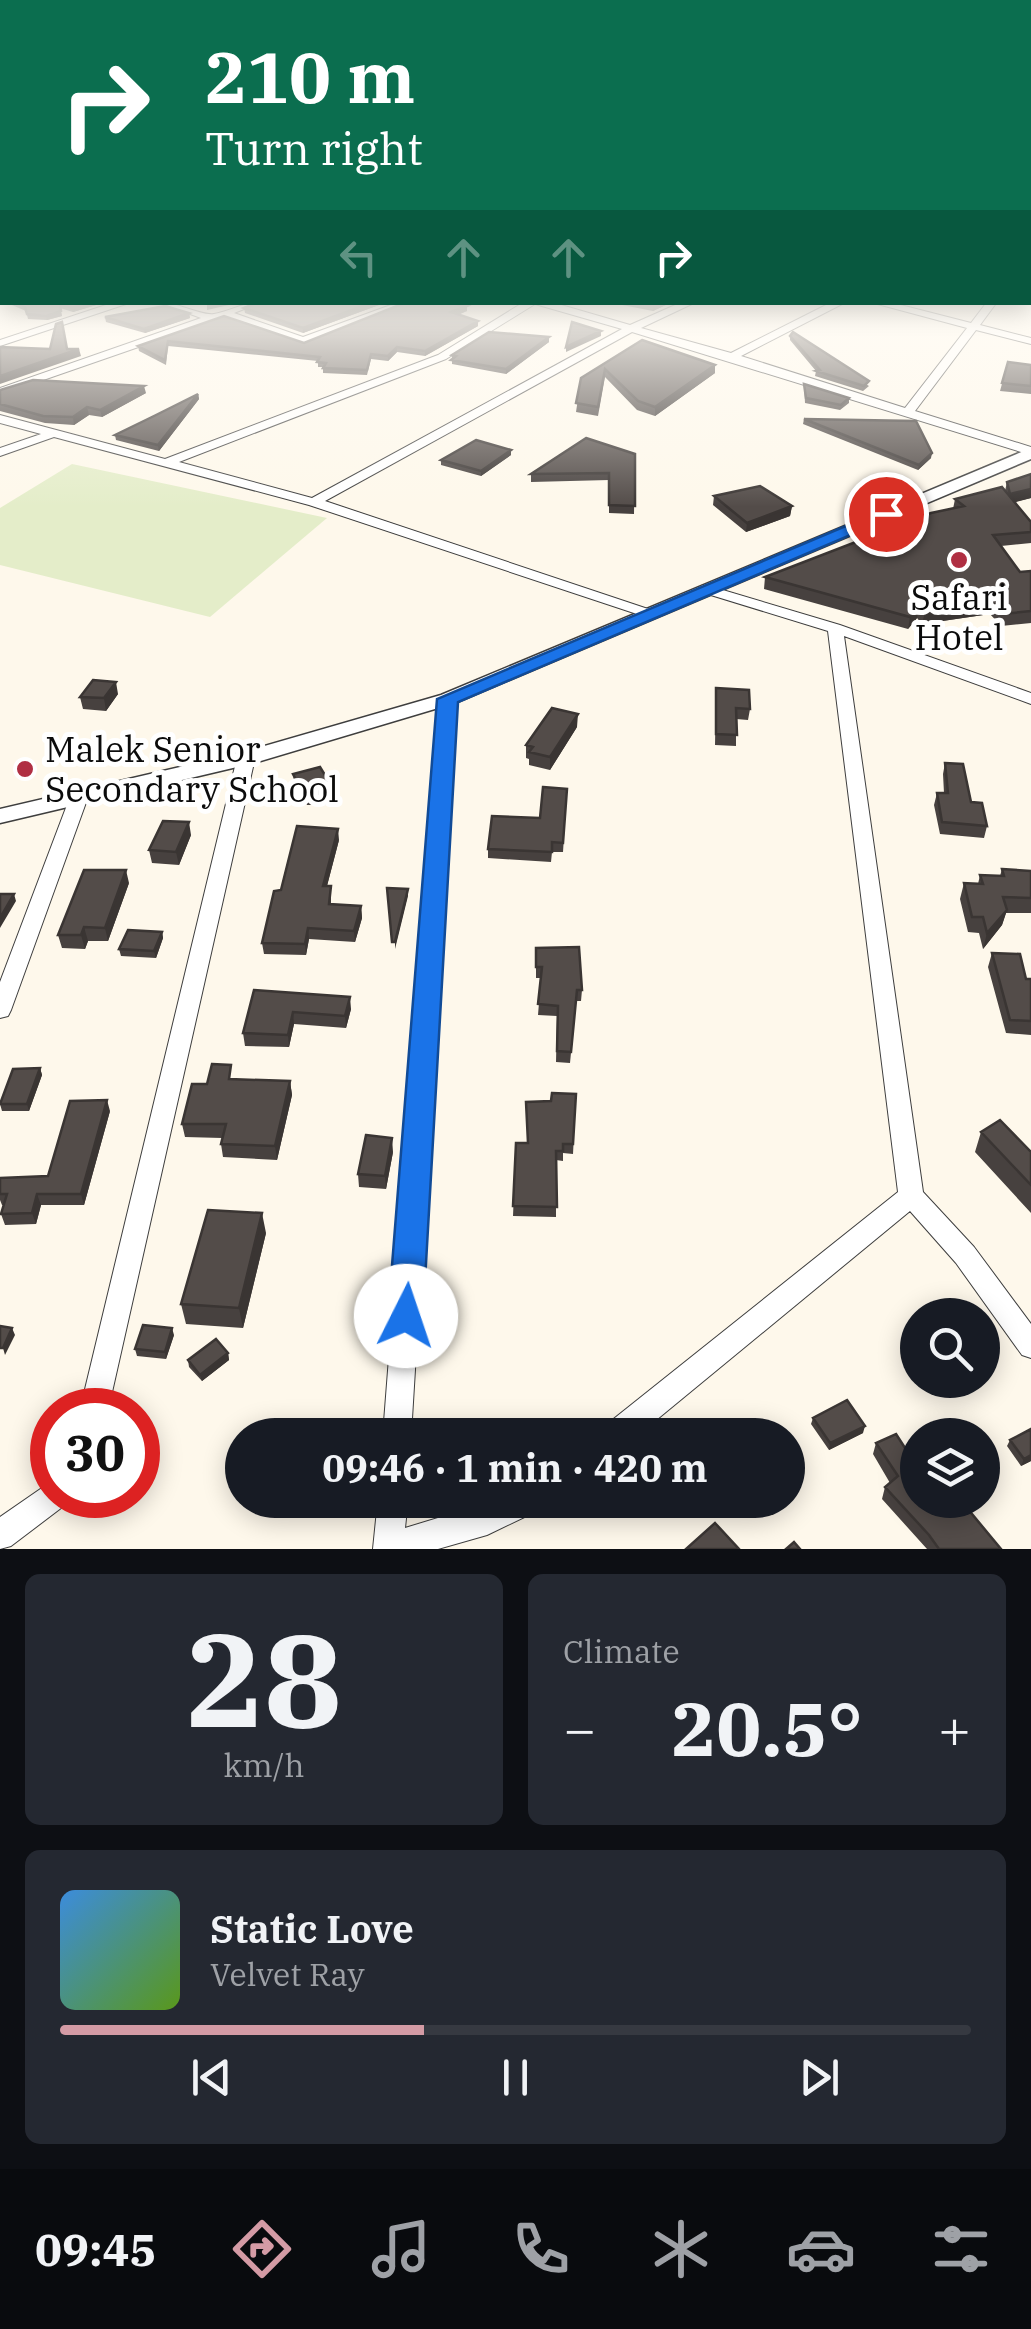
<!DOCTYPE html>
<meta charset="utf-8">
<style>
:root{--surface:#171b24;--page:#242831;--text:#f1f3f6;--muted:#9ea1a6;--line:#363941;--accent:#d49ba5}
body{margin:0;font-family:"IBM Plex Serif",serif;background:var(--page);color:var(--text);height:100vh;display:flex;flex-direction:column;font-size:38px;white-space:nowrap}
*{box-sizing:border-box;margin:0}
p{font-size:32px;color:var(--muted)}
.icon{flex:none;width:55px;height:55px;fill:none;stroke:currentColor;stroke-width:2;stroke-linecap:round;stroke-linejoin:round}
.map{position:relative;height:1549px;overflow:hidden}
.drawer{display:flex;flex-direction:column;gap:25px;padding:25px;background:#0d0f14;flex:1}
.drawer>*{flex:none}
.banner{position:absolute;left:0px;top:0px;width:1032px;height:305px;box-shadow:0 5px 25px #0003;background:#0b6e4f;color:#fff;overflow:hidden}
.tools{position:absolute;left:900px;top:1298px;display:grid;gap:20px}
.tools a{display:grid;place-items:center;width:100px;height:100px;border-radius:50%;background:var(--surface);box-shadow:0 5px 25px #0003;font-size:50px}
.speed{position:absolute;left:30px;top:1388px;display:flex;gap:20px;font-size:50px;font-weight:700;text-align:center}
.speed>*{display:grid;place-content:center;width:130px;height:130px;border-radius:50%;background:var(--surface);box-shadow:0 5px 25px #0003;line-height:1}
.speed .limit{border:15px solid #d22;background:#fff;color:#111}
.pin{position:absolute;display:grid;place-items:center;width:85px;height:85px;color:#fff;margin:-42px;border:5px solid #fff;border-radius:50%;box-shadow:0 2px 10px #0007}
.me{position:absolute;width:110px;margin:-55px;rotate:4deg;stroke-linejoin:round;filter:drop-shadow(0 0 8px #0008)}
.turn{display:flex;align-items:center;gap:35px;height:210px;padding:0 40px;font-size:45px}
.turn .icon{width:130px;height:130px;stroke-width:2.5}
.turn b{display:block;font-size:70px;line-height:85px}
.lanes{display:flex;align-items:center;height:95px;padding:0 40px;background:#0003;justify-content:center;gap:50px;direction:ltr}
.lanes .off{opacity:.35}
.big{font-size:75px;font-weight:700;line-height:1.1}
.drawer .widget{flex:1;display:flex;flex-direction:column;justify-content:center;gap:15px;min-width:0;padding:0 35px;border-radius:15px;background:var(--page)}
.drawer .dial{align-items:center;gap:0}
.dial b{font-size:130px;line-height:1}
.song{display:flex;align-items:center;gap:30px}
.cover{width:120px;height:120px;border-radius:15px;background:linear-gradient(135deg,hsl(210 70% 55%),hsl(90 70% 35%))}
.played{height:10px;border-radius:5px;background:linear-gradient(90deg,var(--accent) 40%,var(--line) 40%)}
.keys{display:flex;justify-content:space-around;direction:ltr}
.heat{display:flex;justify-content:space-between;align-items:center;font-size:55px;direction:ltr}
.drawer .tiles{flex:1;display:grid;gap:25px;grid-template-columns:1fr 1fr}
.widget:last-child{grid-column:span 2}
.trip{position:absolute;left:225px;top:1418px;width:580px;height:100px;border-radius:50px;background:var(--surface);box-shadow:0 5px 25px #0003;font-weight:700;line-height:100px;text-align:center}
.tabs{display:flex;height:160px;justify-content:space-around;align-items:center;background:#090b0e;color:var(--muted)}
.tabs .icon{width:70px;height:70px}
.tabs .selected{color:var(--accent)}
.tabs b{font-size:45px;color:var(--text)}
.map>svg:first-child{display:block}
.pitch{fill:#e4edc9}
.lines{fill:none;stroke-linecap:round;stroke-linejoin:round}
.minor-casing{stroke:#3e3e3e;stroke-width:2}
.tertiary-casing{stroke:#3e3e3e;stroke-width:3}
.minor{fill:#fff;fill-rule:evenodd}
.tertiary{fill:#fff;fill-rule:evenodd}
.wall{fill:#47413f}
.shaded-wall{fill:#3a3533}
.building{fill:#534c49;stroke:#3a3533;stroke-width:2.5}
.route{fill:#1a73e8;stroke:#114b97;stroke-width:2.5}
.poi-dot{fill:#b02f43;stroke:#fff;stroke-width:4}
.labels{text-anchor:middle;dominant-baseline:central;stroke-width:10;stroke-linejoin:round;paint-order:stroke}
.poi-label{font-size:35px;fill:#0b0b0b;stroke:#fff}
</style>
<div class="map">
<svg width="1031" height="1549" viewBox="0 0 1031 1549">
<rect width="100%" height="100%" fill="#fef8eb"/>
<path class="pitch" d="M 72,464 L 327,518 L 210,617 L 0,565 L 0,508 Z"/>
<g class="lines">
<g class="minor-casing">
<path id="minor" d="M 0,295 L 2,295 L 2,301 L 0,301 Z
M 115,302 L 132,302 L 0,346 L 0,340 Z
M 158,302 C 177,302 201,316 214,314 C 231,311 244,302 262,302 L 234,313 L 303,337 L 399,302 L 415,302 L 303,344 L 225,317 L 0,395 L 0,388 L 201,318 Z
M 524,302 L 551,302 L 630,325 L 682,302 L 696,302 L 641,328 L 731,353 L 832,302 L 846,302 L 741,356 L 905,408 L 967,328 L 870,302 L 889,302 L 971,323 L 987,302 L 997,302 L 980,325 L 1031,338 L 1031,344 L 976,330 L 915,411 L 1031,447 L 1031,455 L 632,332 L 325,501 L 651,610 L 651,616 L 646,617 L 309,505 L 54,437 L 0,456 L 0,448 L 41,434 L 0,423 L 0,415 L 165,459 L 438,355 ZM 535,304 L 622,329 L 312,498 L 179,462 L 446,359 Z
M 706,585 L 840,625 L 1031,693 L 1031,704 L 844,636 L 923,1192 L 974,1247 L 1031,1324 L 1031,1358 L 1022,1355 L 956,1263 L 910,1211 L 638,1435 L 602,1435 L 606,1425 L 898,1192 L 828,631 L 701,592 L 701,586 Z
M 448,694 L 456,699 L 411,1435 L 383,1435 L 440,699 Z
M 246,753 L 255,758 L 108,1410 L 80,1410 L 237,758 Z
M 79,792 L 88,797 L 11,1010 L 8,1016 L 0,1018 L 0,982 L 70,797 Z
M 52,1481 L 52,1495 L 70,1495 L 65,1505 L 11,1546 L 0,1549 L 0,1517 Z
M 378,1500 L 408,1500 L 405,1528 L 497,1500 L 544,1500 L 539,1510 L 487,1535 L 438,1549 L 373,1549 Z"/>
</g>
<g class="tertiary-casing">
<path id="tertiary" d="M 1031,448 L 1031,459 L 455,703 L 254,763 L 0,823 L 0,809 L 240,753 L 441,695 Z"/>
</g>
<use href="#minor" class="minor"/>
<use href="#tertiary" class="tertiary"/>
</g>
<path class="wall" d="M 5,302 L 106,302 L 73,312 L 60,308 L 62,316 L 47,320 L 28,319 L 26,311 Z
M 312,302 L 387,302 L 303,333 L 245,313 L 244,308 Z
M 617,302 L 672,302 L 653,311 L 617,304 Z
M 467,311 L 458,315 L 478,326 L 425,356 L 397,352 L 388,361 L 371,359 L 367,375 L 323,373 L 323,367 L 318,367 L 318,361 L 168,346 L 166,365 L 139,351 L 138,346 L 224,316 L 304,343 Z
M 189,313 L 190,318 L 145,333 L 106,322 L 105,317 Z
M 790,336 L 869,386 L 863,391 L 815,376 L 816,371 L 790,340 Z
M 549,337 L 549,342 L 506,374 L 452,364 L 452,355 Z
M 642,340 L 715,365 L 715,373 L 655,416 L 637,410 L 605,377 L 598,416 L 576,412 L 581,378 Z
M 1008,362 L 1031,365 L 1031,394 L 1000,391 Z
M 804,384 L 849,398 L 849,403 L 840,410 L 805,403 Z
M 0,390 L 146,393 L 102,417 L 89,415 L 74,425 L 45,423 L 0,411 Z
M 198,394 L 199,399 L 159,451 L 116,440 L 115,435 Z
M 804,419 L 931,458 L 918,470 L 803,424 Z
M 635,454 L 634,514 L 609,513 L 609,480 L 531,482 L 531,474 Z
M 511,455 L 481,476 L 441,465 L 441,460 Z
M 1031,474 L 1031,498 L 1014,502 L 1031,522 L 1031,543 L 1001,546 L 1020,572 L 1031,571 L 1031,623 L 1001,626 L 990,614 L 922,624 L 917,618 L 908,629 L 764,589 L 765,577 L 953,509 L 955,499 L 1005,491 L 1007,482 Z
M 714,496 L 792,506 L 790,516 L 746,532 L 713,505 Z
M 716,688 L 750,709 L 748,720 L 736,719 L 736,746 L 715,745 Z
M 118,694 L 106,711 L 83,709 L 80,697 Z
M 577,727 L 550,770 L 529,765 L 529,759 L 526,758 L 526,745 Z
M 945,763 L 987,826 L 984,838 L 940,834 L 934,805 L 937,793 L 944,793 L 943,774 Z
M 293,774 L 339,798 L 340,805 L 307,805 L 294,781 Z
M 567,789 L 563,852 L 552,852 L 551,862 L 488,858 L 488,849 L 540,818 Z
M 191,835 L 179,865 L 152,863 L 149,850 Z
M 339,840 L 327,886 L 331,886 L 331,904 L 361,906 L 362,918 L 355,942 L 309,939 L 306,955 L 264,954 L 262,943 L 281,890 Z
M 1002,869 L 1031,871 L 1031,913 L 1006,913 L 1002,925 L 983,949 L 979,933 L 968,932 L 960,899 L 964,883 L 978,884 L 980,875 L 1000,876 Z
M 129,883 L 108,941 L 88,941 L 85,949 L 62,948 L 58,935 Z
M 162,932 L 163,938 L 156,958 L 121,956 L 119,949 Z
M 536,948 L 582,990 L 581,1001 L 576,1001 L 570,1063 L 556,1062 L 557,1016 L 538,1015 L 541,978 L 536,978 Z
M 992,953 L 1026,979 L 1031,979 L 1031,1035 L 1006,1033 L 988,967 Z
M 254,990 L 351,1009 L 346,1028 L 294,1024 L 289,1047 L 245,1046 L 243,1033 Z
M 40,1068 L 42,1075 L 29,1111 L 2,1111 L 0,1104 Z
M 233,1079 L 290,1081 L 292,1095 L 277,1160 L 223,1157 L 221,1144 L 222,1138 L 185,1137 L 182,1124 L 207,1084 Z
M 576,1094 L 573,1154 L 563,1153 L 563,1161 L 556,1160 L 556,1217 L 513,1216 L 516,1143 L 527,1143 L 551,1101 Z
M 110,1111 L 84,1205 L 41,1205 L 36,1224 L 5,1225 L 1,1214 L 4,1205 L 2,1205 L 0,1200 L 0,1178 L 48,1176 Z
M 981,1132 L 1031,1152 L 1031,1213 L 975,1152 Z
M 393,1152 L 386,1189 L 359,1187 L 358,1174 Z
M 266,1233 L 243,1328 L 186,1324 L 181,1304 Z
M 174,1335 L 166,1359 L 137,1356 L 135,1349 Z
M 228,1353 L 229,1360 L 202,1381 L 189,1367 L 188,1360 Z
M 813,1418 L 863,1433 L 829,1450 L 811,1424 Z
M 1010,1440 L 1031,1461 L 1021,1466 L 1007,1446 Z
M 876,1443 L 916,1465 L 960,1513 L 1001,1549 L 927,1549 L 882,1499 L 885,1487 L 890,1483 L 873,1454 Z"/>
<path class="shaded-wall" d="M 89,302 L 106,302 L 73,312 L 72,308 Z
M 221,302 L 242,302 L 207,310 L 207,305 Z
M 374,302 L 387,302 L 303,333 L 303,328 Z
M 662,302 L 672,302 L 653,311 L 654,306 Z
M 467,306 L 467,311 L 451,317 L 451,312 Z
M 61,311 L 62,316 L 47,320 L 46,316 Z
M 189,313 L 190,318 L 145,333 L 144,329 Z
M 478,321 L 478,326 L 425,356 L 425,351 Z
M 601,331 L 601,336 L 566,352 L 566,347 Z
M 549,337 L 549,342 L 506,374 L 506,369 Z
M 397,347 L 397,352 L 388,361 L 388,356 Z
M 79,349 L 81,356 L 0,384 L 0,376 Z
M 715,365 L 715,373 L 655,416 L 655,407 Z
M 144,386 L 146,393 L 102,417 L 100,410 Z
M 198,394 L 199,399 L 159,451 L 158,445 Z
M 87,407 L 89,415 L 74,425 L 73,417 Z
M 511,450 L 511,455 L 481,476 L 481,471 Z
M 932,453 L 931,458 L 918,470 L 919,465 Z
M 1031,489 L 1031,498 L 1008,504 L 1010,494 Z
M 792,506 L 790,516 L 746,532 L 747,523 Z
M 992,602 L 990,614 L 922,624 L 925,612 Z
M 919,606 L 917,618 L 908,629 L 910,617 Z
M 116,682 L 118,694 L 106,711 L 104,698 Z
M 578,714 L 577,727 L 550,770 L 550,757 Z
M 189,822 L 191,835 L 179,865 L 176,852 Z
M 338,829 L 339,840 L 324,897 L 323,886 Z
M 126,870 L 129,883 L 108,941 L 105,928 Z
M 408,889 L 408,896 L 395,949 L 395,942 Z
M 14,894 L 16,901 L 0,928 L 0,918 Z
M 361,906 L 362,918 L 355,942 L 354,931 Z
M 1007,910 L 1002,925 L 983,949 L 987,933 Z
M 84,927 L 88,941 L 85,949 L 81,935 Z
M 308,928 L 309,939 L 306,955 L 305,944 Z
M 162,932 L 163,938 L 156,958 L 154,951 Z
M 350,997 L 351,1009 L 346,1028 L 345,1016 Z
M 293,1012 L 294,1024 L 289,1047 L 288,1035 Z
M 40,1068 L 42,1075 L 29,1111 L 27,1104 Z
M 290,1081 L 292,1095 L 277,1160 L 275,1146 Z
M 107,1100 L 110,1111 L 84,1205 L 81,1194 Z
M 392,1138 L 393,1152 L 386,1189 L 385,1176 Z
M 37,1194 L 41,1205 L 36,1224 L 32,1213 Z
M 262,1213 L 266,1233 L 243,1328 L 239,1308 Z
M 12,1328 L 15,1335 L 5,1355 L 3,1348 Z
M 172,1328 L 174,1335 L 166,1359 L 165,1352 Z
M 228,1353 L 229,1360 L 202,1381 L 200,1375 Z
M 865,1426 L 863,1433 L 829,1450 L 830,1443 Z
M 1031,1455 L 1031,1461 L 1021,1466 L 1024,1459 Z"/>
<path class="building" d="M 15,302 L 89,302 L 72,308 L 60,304 L 61,311 L 46,316 L 27,314 L 25,307 Z
M 259,302 L 307,304 L 374,302 L 303,328 L 244,308 Z
M 407,302 L 444,302 L 467,306 L 451,312 L 478,321 L 425,351 L 397,347 L 388,356 L 371,354 L 367,370 L 323,368 L 326,363 L 317,362 L 320,357 L 168,341 L 165,360 L 138,346 L 224,316 L 304,343 Z
M 633,302 L 662,302 L 654,306 Z
M 165,306 L 189,313 L 144,329 L 105,317 Z
M 62,322 L 67,349 L 79,349 L 0,376 L 0,347 L 50,349 L 56,324 Z
M 572,322 L 601,331 L 566,347 Z
M 489,332 L 549,337 L 506,369 L 451,360 L 456,356 L 452,355 Z
M 793,332 L 869,381 L 864,386 L 816,371 L 820,370 L 790,336 Z
M 642,340 L 715,365 L 655,407 L 638,401 L 605,369 L 598,407 L 576,403 L 581,378 Z
M 1008,362 L 1031,365 L 1031,386 L 1002,383 Z
M 33,380 L 144,386 L 100,410 L 87,407 L 73,417 L 43,416 L 0,404 L 0,390 Z
M 804,384 L 849,398 L 841,405 L 806,398 Z
M 198,394 L 158,445 L 115,435 L 154,416 Z
M 804,419 L 916,421 L 932,453 L 919,465 Z
M 586,438 L 635,454 L 635,506 L 609,505 L 609,473 L 531,474 Z
M 476,440 L 511,450 L 481,471 L 441,460 Z
M 1031,474 L 1031,489 L 1010,494 L 1007,482 Z
M 760,486 L 792,506 L 747,523 L 714,496 Z
M 1002,487 L 1031,522 L 1031,532 L 993,535 L 1020,572 L 1031,571 L 1031,611 L 1003,614 L 992,602 L 925,612 L 919,606 L 910,617 L 765,577 L 931,513 L 964,506 L 955,499 Z
M 93,680 L 116,682 L 104,698 L 80,697 Z
M 716,688 L 749,690 L 750,709 L 736,708 L 737,735 L 716,734 Z
M 552,708 L 578,714 L 550,757 L 529,752 L 533,747 L 526,745 Z
M 945,763 L 963,764 L 971,802 L 982,803 L 987,826 L 942,822 L 937,793 L 948,793 Z
M 320,767 L 339,798 L 306,799 L 293,774 Z
M 543,787 L 567,789 L 563,843 L 552,842 L 552,852 L 488,849 L 492,816 L 540,818 Z
M 163,821 L 189,822 L 176,852 L 149,850 Z
M 297,826 L 338,829 L 323,886 L 331,886 L 329,904 L 361,906 L 354,931 L 308,928 L 305,944 L 262,943 L 274,891 L 281,890 Z
M 1002,869 L 1031,871 L 1031,898 L 1003,897 L 1007,910 L 987,933 L 983,917 L 972,917 L 964,883 L 983,884 L 980,875 L 1004,876 Z
M 84,870 L 126,870 L 105,928 L 84,927 L 81,935 L 58,935 Z
M 387,888 L 408,889 L 395,942 L 392,942 Z
M 0,894 L 14,894 L 0,918 Z
M 128,930 L 162,932 L 154,951 L 119,949 Z
M 579,947 L 582,990 L 577,990 L 571,1052 L 557,1051 L 558,1006 L 538,1004 L 542,967 L 536,967 L 536,948 Z
M 992,953 L 1020,954 L 1026,979 L 1031,979 L 1031,1021 L 1010,1020 Z
M 254,990 L 350,997 L 345,1016 L 293,1012 L 288,1035 L 243,1033 Z
M 212,1064 L 231,1065 L 229,1079 L 290,1081 L 275,1146 L 221,1144 L 226,1124 L 182,1124 L 192,1084 L 207,1084 Z
M 40,1068 L 27,1104 L 0,1104 L 13,1069 Z
M 552,1093 L 576,1094 L 573,1144 L 563,1144 L 563,1151 L 556,1151 L 557,1207 L 513,1206 L 516,1143 L 528,1143 L 526,1102 L 551,1101 Z
M 107,1100 L 81,1194 L 37,1194 L 32,1213 L 1,1214 L 7,1194 L 0,1194 L 0,1178 L 48,1176 L 70,1101 Z
M 1000,1120 L 1031,1152 L 1031,1185 L 981,1132 Z
M 366,1135 L 392,1138 L 385,1176 L 358,1174 Z
M 208,1210 L 262,1213 L 239,1308 L 181,1304 Z
M 143,1325 L 172,1328 L 165,1352 L 135,1349 Z
M 0,1326 L 12,1328 L 3,1348 L 0,1348 Z
M 216,1339 L 228,1353 L 200,1375 L 188,1360 Z
M 847,1400 L 865,1426 L 830,1443 L 813,1418 Z
M 1031,1429 L 1031,1455 L 1024,1459 L 1010,1440 Z
M 896,1434 L 916,1465 L 918,1464 L 918,1500 L 950,1500 L 960,1513 L 967,1508 L 1001,1549 L 939,1549 L 929,1535 L 885,1487 L 898,1476 L 876,1443 Z
M 715,1523 L 739,1549 L 686,1549 Z
M 794,1542 L 800,1549 L 786,1549 Z"/>
<linearGradient id="sky" x2="0" y2="1"><stop stop-color="#93c6ec"/><stop offset="0.57" stop-color="#fffcf6"/><stop offset="1" stop-color="#fffcf6" stop-opacity="0"/></linearGradient>
<rect width="1031" height="507" fill="url(#sky)"/>
<path class="route" d="M 886,509 L 893,510 L 893,517 L 458,702 L 423,1316 L 418,1327 L 406,1332 L 393,1327 L 388,1316 L 437,699 Z"/>
<g class="poi-dot">
<circle cx="959" cy="560" r="10"/>
<circle cx="25" cy="769" r="10"/>
</g>
<g class="labels">
<g class="poi-label">
<text x="959" y="597">Safari<tspan x="959" dy="40">Hotel</tspan></text>
<text x="45" y="749" text-anchor="start">Malek Senior<tspan x="45" dy="40">Secondary School</tspan></text>
</g>
</g>
</svg>
<div class="tools">
<a><svg class="icon" aria-label="search" viewBox="0 0 24 24"><circle cx="10" cy="10" r="6"/><path d="M15 15l6 6"/></svg></a>
<a><svg class="icon" aria-label="layers" viewBox="0 0 24 24"><path d="M12 4l9 5-9 5-9-5zM3 14l9 5 9-5"/></svg></a>
</div>
<div class="speed"><div class="limit">30</div></div>
<div class="pin" style="left:886px;top:514px;background:#d93025"><svg class="icon" aria-label="arrive" viewBox="0 0 24 24"><path d="M6 21V4h12l-3 4 3 4H6"/></svg></div>
<svg class="me" style="left:406px;top:1316px" viewBox="-20 -20 40 40"><circle r="19" fill="#fff"/><path d="M0-13L10 11 0 6-10 11z" fill="#1a73e8"/></svg>
<div class="trip">09:46 · 1 min · 420 m</div>
<div class="banner">
<div class="turn"><svg class="icon" aria-label="right" viewBox="0 0 24 24"><path d="M7 20v-9h11M14 6l5 5-5 5"/></svg><div><b>210 m</b>Turn right</div></div>
<div class="lanes"><svg class="icon off" aria-label="left" viewBox="0 0 24 24"><path d="M17 20v-9H6M10 6l-5 5 5 5"/></svg><svg class="icon off" aria-label="ahead" viewBox="0 0 24 24"><path d="M12 20V5M6 11l6-6 6 6"/></svg><svg class="icon off" aria-label="ahead" viewBox="0 0 24 24"><path d="M12 20V5M6 11l6-6 6 6"/></svg><svg class="icon" aria-label="right" viewBox="0 0 24 24"><path d="M7 20v-9h11M14 6l5 5-5 5"/></svg></div>
</div>
</div>
<section class="drawer">
<div class="tiles">
<div class="widget dial"><b>28</b><p>km/h</p></div>
<div class="widget"><p>Climate</p>
<div class="heat"><a>−</a><b class="big">20.5°</b><a>+</a></div>
</div>
<div class="widget">
<div class="song"><i class="cover"></i><div><b>Static Love</b><p>Velvet Ray</p></div></div>
<div class="played"></div>
<div class="keys"><svg class="icon" aria-label="previous" viewBox="0 0 24 24"><path d="M18 5L8 12l10 7zM5 5v14"/></svg><svg class="icon" aria-label="pause" viewBox="0 0 24 24"><path d="M8 5v14M16 5v14"/></svg><svg class="icon" aria-label="next" viewBox="0 0 24 24"><path d="M6 5l10 7-10 7zM19 5v14"/></svg></div>
</div>
</div>
</section>
<nav class="tabs">
<b>09:45</b>
<svg class="icon selected" aria-label="directions" viewBox="0 0 24 24"><path d="M12 3l9 9-9 9-9-9zM9 14v-3h6M13 9l2 2-2 2"/></svg>
<svg class="icon" aria-label="music" viewBox="0 0 24 24"><path d="M9 18V5l10-2v13"/><circle cx="6" cy="18" r="3"/><circle cx="16" cy="16" r="3"/></svg>
<svg class="icon" aria-label="phone" viewBox="0 0 24 24"><path d="M5 4h4l2 5-3 2q2 4 5 5l2-3 5 2v4C11 20 4 13 5 4z"/></svg>
<svg class="icon" aria-label="climate" viewBox="0 0 24 24"><path d="M12 3v18M4 7l16 10M4 17L20 7"/></svg>
<svg class="icon" aria-label="car" viewBox="0 0 24 24"><path d="M5 17H2v-5l4-1 3-4h7l3 4 3 1v5h-3M9 17h6M6 11h13"/><circle cx="7" cy="17" r="2"/><circle cx="17" cy="17" r="2"/></svg>
<svg class="icon" aria-label="filters" viewBox="0 0 24 24"><path d="M4 7h16M4 17h16"/><circle cx="9" cy="7" r="2"/><circle cx="15" cy="17" r="2"/></svg>
</nav>
